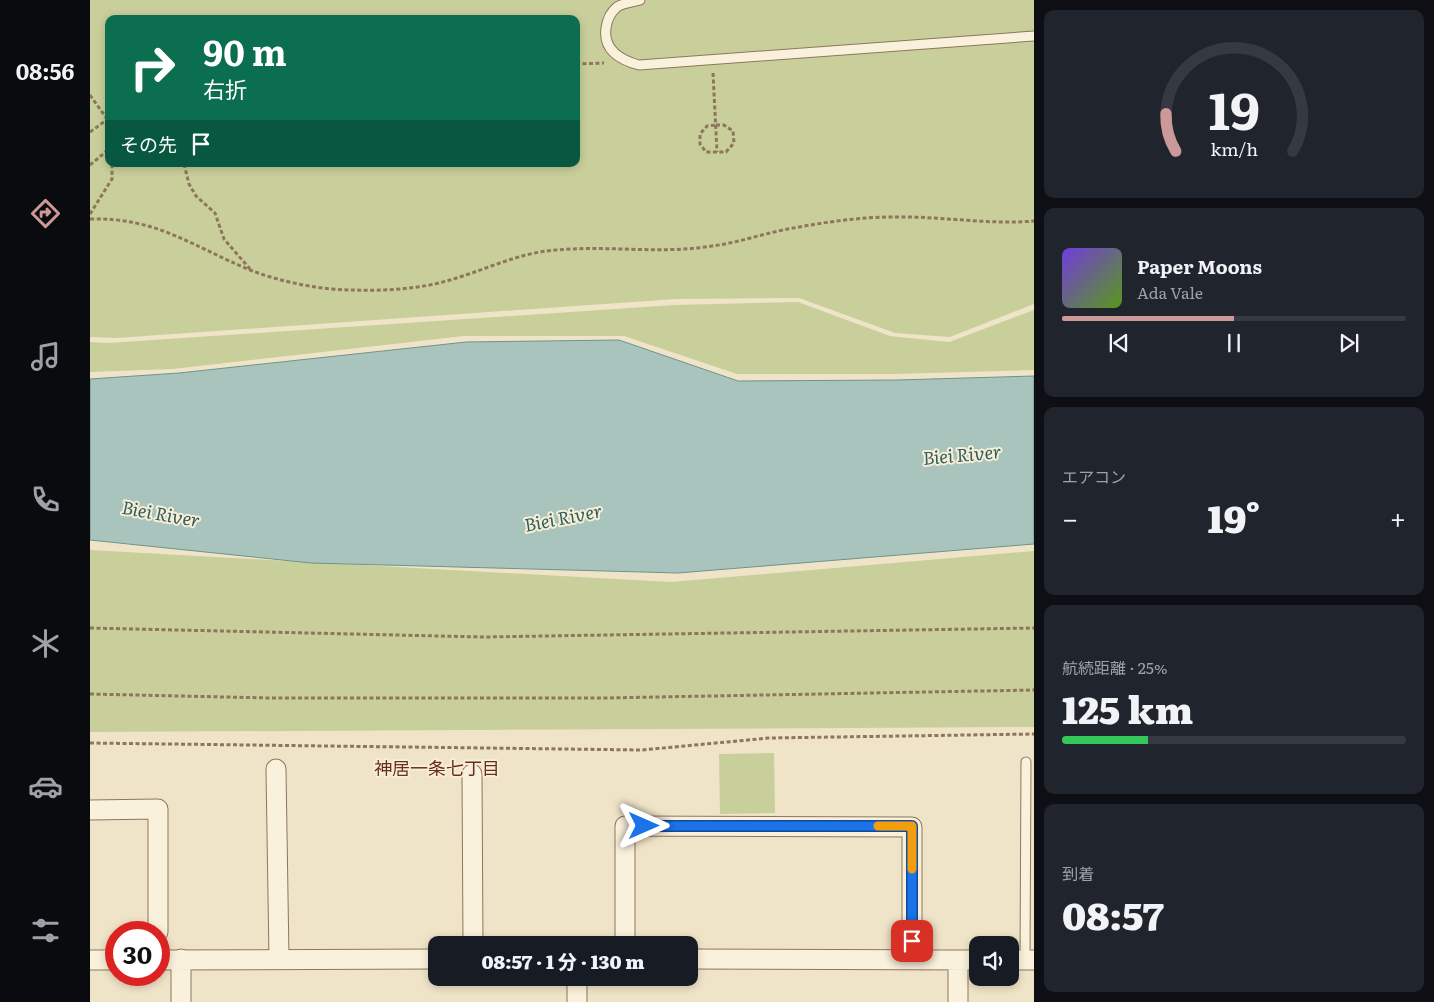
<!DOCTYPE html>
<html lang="ja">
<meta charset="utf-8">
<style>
:root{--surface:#171b24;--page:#20242c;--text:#f1f3f6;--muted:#9ea1a6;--line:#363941;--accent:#cc999b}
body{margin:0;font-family:Literata,"Noto Sans JP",serif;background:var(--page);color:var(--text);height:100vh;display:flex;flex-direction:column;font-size:19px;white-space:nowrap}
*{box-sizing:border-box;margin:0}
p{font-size:16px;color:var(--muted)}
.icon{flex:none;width:28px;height:28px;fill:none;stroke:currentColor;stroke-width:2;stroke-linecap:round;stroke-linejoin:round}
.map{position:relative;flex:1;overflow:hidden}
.panel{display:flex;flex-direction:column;gap:10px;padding:10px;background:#0d0f14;width:400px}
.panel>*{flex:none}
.hud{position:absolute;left:15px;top:15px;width:475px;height:152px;border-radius:10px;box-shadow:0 2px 8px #0003;background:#0b6e4f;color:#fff;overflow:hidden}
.tools{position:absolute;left:879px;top:936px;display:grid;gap:10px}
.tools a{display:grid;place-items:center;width:50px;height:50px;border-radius:10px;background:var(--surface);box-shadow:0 2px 8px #0003;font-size:25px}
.speed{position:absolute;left:15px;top:921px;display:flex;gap:10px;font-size:25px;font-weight:700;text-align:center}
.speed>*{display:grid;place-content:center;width:65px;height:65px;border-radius:50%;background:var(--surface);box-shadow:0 2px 8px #0003;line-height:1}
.speed .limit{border:8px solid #d22;background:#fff;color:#111}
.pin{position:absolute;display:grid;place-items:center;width:42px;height:42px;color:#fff;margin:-21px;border-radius:10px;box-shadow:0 2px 8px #0006}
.me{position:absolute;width:55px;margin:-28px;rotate:90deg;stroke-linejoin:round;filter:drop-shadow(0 0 4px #0008)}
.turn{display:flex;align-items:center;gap:18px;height:105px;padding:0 15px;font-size:22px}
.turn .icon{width:65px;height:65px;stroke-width:2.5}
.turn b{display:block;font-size:35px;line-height:42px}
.then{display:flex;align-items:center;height:48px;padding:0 15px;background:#0003;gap:10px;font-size:19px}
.big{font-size:38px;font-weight:800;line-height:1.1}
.panel .tile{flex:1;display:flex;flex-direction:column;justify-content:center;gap:8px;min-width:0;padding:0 18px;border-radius:10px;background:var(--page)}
.panel .dial{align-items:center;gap:0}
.dial svg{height:130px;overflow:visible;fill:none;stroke:var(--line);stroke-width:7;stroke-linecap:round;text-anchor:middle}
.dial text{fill:var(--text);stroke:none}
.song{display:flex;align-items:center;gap:15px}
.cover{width:60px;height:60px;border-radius:8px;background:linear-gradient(135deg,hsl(260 70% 55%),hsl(90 70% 35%))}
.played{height:5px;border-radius:2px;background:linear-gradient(90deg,var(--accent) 50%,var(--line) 50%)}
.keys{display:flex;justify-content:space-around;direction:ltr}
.heat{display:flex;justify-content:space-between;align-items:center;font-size:28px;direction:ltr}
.charge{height:8px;border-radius:4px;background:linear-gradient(90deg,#34c759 25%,var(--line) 0)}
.trip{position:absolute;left:338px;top:936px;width:270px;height:50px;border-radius:10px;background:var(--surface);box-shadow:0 2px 8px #0003;font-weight:800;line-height:50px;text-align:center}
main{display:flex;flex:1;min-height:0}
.dock{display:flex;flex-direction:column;width:90px;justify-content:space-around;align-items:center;background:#090b0e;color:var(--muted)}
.dock .icon{width:35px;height:35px}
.dock .active{color:var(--accent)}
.dock b{font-size:22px;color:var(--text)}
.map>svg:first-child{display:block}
.green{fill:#c9cf9b;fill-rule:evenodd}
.water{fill:#a9c4bc;stroke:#6f938a}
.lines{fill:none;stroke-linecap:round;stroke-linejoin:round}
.service-casing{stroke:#8d765c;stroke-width:11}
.minor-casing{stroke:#8d765c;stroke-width:21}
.path{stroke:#8d765c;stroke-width:3;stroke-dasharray:4 2.5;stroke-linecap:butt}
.service{stroke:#faf1dc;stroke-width:9}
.minor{stroke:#faf1dc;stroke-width:19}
.route-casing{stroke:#114b97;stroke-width:12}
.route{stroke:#1a73e8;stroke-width:9}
.slow{stroke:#f59e0b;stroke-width:9}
.labels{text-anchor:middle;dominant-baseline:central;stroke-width:4;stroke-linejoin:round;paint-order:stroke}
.water-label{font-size:18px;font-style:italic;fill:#2f5d5a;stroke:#f7eed8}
.neighbourhood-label{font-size:18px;fill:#6b2e1e;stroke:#f7eed8}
</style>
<main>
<nav class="dock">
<b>08:56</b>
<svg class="icon active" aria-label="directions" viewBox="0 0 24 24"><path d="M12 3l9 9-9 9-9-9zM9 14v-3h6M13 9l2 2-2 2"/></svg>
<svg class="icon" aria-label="music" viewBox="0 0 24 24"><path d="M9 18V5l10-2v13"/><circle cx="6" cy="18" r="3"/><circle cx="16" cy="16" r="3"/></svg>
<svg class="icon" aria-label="phone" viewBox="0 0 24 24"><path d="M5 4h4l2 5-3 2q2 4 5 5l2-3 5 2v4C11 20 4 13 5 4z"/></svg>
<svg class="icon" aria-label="climate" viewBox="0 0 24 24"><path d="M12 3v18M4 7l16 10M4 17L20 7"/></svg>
<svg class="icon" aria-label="car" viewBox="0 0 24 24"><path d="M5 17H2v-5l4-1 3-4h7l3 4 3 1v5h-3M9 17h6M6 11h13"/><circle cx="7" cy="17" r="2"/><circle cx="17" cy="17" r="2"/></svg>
<svg class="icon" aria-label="filters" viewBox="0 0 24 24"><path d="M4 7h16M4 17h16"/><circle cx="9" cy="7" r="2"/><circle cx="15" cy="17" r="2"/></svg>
</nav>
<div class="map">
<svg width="944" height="1002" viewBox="0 0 944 1002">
<rect width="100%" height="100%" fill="#f0e4c8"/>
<path class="green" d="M 0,0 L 944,0 L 944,304 L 860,337 L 805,333 L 709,298 L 586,299 L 26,338 L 0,337 ZM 19,19 L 486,19 L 486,164 L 19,164 Z
M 708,302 L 800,336 L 859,342 L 944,310 L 944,370 L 805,374 L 647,374 L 534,336 L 374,336 L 83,369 L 0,372 L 0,342 L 19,343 L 584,305 Z
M 0,550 L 581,582 L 944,551 L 944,727 L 0,732 Z
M 684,753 L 685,813 L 630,814 L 629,754 Z"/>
<path class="water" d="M 529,340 L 648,381 L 807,380 L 944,376 L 944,544 L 588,573 L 221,563 L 0,540 L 0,379 L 89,373 L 376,342 Z"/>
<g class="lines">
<g class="service-casing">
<path id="service" d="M 550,0 C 543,2 533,3 527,7 C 521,12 517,20 516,28 C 513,50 530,60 549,65 L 944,36
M 935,960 L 936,762"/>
</g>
<g class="minor-casing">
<path id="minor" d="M 186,769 L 189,959
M 382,774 L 383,945
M 0,810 L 68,809 L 68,932
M 535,945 L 535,826 L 822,827 L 822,960
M 91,959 L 91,1002
M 599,959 L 888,960
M 0,960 L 26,960
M 69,960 L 346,959
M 920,960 L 944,960
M 868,961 L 868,1002
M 487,978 L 487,1002"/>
</g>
<path class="path" d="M 486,64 L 514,63
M 623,73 L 627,152
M 0,95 L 17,119 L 19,127
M 626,125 L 634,125 L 643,131 L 644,143 L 636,152 L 616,152 L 610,144 L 610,134 L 617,126 Z
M 0,132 L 18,119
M 94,164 L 99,184 L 106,196 L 125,213 L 134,239 L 160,269
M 0,165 L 19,149
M 0,214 L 22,179 L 22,164
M 0,219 C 66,217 102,246 160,270 C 191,282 230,290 264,290 C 295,291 330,289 360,280 C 392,271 424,255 457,251 C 512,244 568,255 622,246 C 646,243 669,235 693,230 C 729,223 767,217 804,217 C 851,216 897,225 944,221
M 0,628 L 393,637 L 944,628
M 0,694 L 180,698 L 514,698 L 944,690
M 0,743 L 552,750 L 679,738 L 944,734"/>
<use href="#service" class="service"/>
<use href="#minor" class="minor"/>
</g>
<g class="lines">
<g class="route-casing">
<path id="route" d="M 554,826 L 822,826 L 822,941"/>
</g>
<use href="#route" class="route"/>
<path class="slow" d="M 788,826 L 822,826 L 822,869"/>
</g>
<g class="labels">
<g class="water-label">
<text transform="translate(872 454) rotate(-5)">Biei River</text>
<text transform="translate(71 513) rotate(10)">Biei River</text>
<text transform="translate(473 517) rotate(-11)">Biei River</text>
</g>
<g class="neighbourhood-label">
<text x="347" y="767">神居一条七丁目</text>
</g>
</g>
</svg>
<div class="tools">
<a><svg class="icon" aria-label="sound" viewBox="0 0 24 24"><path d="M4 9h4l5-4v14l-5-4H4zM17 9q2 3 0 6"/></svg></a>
</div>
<div class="speed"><div class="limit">30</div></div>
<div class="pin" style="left:822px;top:941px;background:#d93025"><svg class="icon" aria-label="arrive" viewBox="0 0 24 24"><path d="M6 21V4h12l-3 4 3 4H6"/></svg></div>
<svg class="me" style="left:554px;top:826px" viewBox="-20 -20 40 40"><path d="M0-17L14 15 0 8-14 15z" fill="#1a73e8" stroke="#fff" stroke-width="4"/></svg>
<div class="trip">08:57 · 1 分 · 130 m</div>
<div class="hud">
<div class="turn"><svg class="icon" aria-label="right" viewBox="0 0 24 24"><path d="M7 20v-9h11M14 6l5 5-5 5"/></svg><div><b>90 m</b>右折</div></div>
<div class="then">その先<svg class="icon" aria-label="arrive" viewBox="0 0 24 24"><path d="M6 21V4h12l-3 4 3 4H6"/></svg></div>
</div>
</div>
<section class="panel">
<div class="tile dial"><svg viewBox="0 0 100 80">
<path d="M14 69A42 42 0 1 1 86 69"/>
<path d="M14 69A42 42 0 0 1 8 46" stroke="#cc999b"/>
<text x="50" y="56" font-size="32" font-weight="700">19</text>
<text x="50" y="72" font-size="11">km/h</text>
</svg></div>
<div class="tile">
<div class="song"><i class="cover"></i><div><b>Paper Moons</b><p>Ada Vale</p></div></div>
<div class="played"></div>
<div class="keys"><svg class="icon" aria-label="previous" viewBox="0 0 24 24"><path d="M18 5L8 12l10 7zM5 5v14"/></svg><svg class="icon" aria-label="pause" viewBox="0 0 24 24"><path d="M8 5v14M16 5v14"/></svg><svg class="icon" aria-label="next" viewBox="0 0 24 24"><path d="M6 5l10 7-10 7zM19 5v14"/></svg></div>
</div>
<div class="tile"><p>エアコン</p>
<div class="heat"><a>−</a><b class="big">19°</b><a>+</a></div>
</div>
<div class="tile"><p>航続距離 · 25%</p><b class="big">125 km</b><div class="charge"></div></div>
<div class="tile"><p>到着</p><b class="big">08:57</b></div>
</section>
</main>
